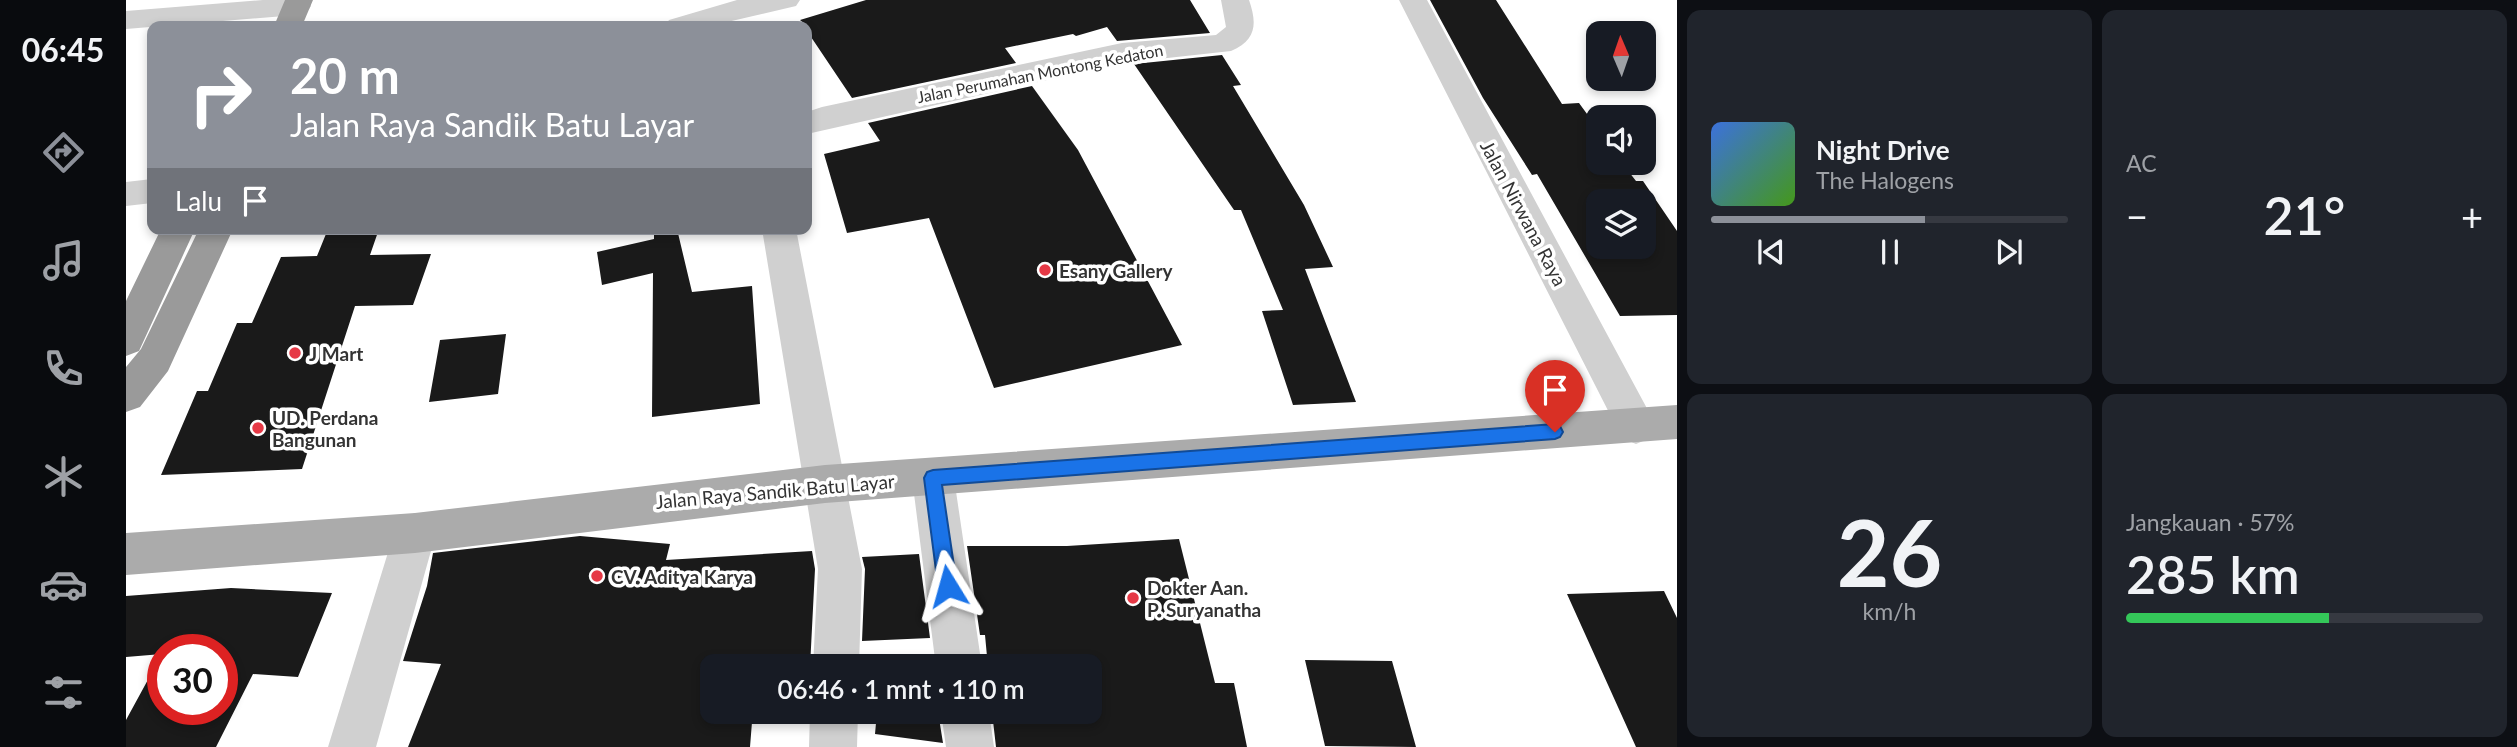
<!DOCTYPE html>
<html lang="id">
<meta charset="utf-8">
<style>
:root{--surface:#171b24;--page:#20242c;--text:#f1f3f6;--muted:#9ea1a6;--line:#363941;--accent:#8c9099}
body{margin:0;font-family:Lato,sans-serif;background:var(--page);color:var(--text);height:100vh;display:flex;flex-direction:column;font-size:26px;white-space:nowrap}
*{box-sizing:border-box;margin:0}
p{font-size:23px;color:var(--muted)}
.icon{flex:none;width:38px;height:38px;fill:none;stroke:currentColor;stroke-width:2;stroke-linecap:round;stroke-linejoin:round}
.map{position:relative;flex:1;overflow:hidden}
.sheet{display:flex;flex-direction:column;gap:10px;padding:10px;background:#0d0f14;width:840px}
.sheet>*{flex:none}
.top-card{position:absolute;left:21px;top:21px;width:665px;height:214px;border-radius:14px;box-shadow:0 4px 10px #0003;background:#8c9099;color:#fff;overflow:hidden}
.needle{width:46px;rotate:358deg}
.fabs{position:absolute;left:1460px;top:21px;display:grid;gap:14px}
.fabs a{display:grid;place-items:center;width:70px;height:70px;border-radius:14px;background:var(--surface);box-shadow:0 4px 10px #0003;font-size:35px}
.speed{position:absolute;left:21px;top:634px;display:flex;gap:14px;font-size:35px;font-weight:700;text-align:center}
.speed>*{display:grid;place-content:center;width:91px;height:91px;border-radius:50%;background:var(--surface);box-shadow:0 4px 10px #0003;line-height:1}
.speed .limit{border:10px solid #d22;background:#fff;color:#111}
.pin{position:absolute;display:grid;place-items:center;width:60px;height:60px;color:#fff;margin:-72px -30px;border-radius:50% 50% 50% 0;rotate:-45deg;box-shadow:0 0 7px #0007}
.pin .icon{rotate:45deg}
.me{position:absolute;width:77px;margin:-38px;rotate:352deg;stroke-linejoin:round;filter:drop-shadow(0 0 5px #0008)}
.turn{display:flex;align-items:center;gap:24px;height:147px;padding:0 28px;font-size:32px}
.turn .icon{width:91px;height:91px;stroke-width:2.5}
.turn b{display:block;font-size:49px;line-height:60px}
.then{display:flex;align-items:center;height:66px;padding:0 28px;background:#0003;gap:14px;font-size:26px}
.big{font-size:52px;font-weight:600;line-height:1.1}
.sheet .card{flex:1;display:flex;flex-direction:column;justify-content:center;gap:10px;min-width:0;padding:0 24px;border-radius:14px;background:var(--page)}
.sheet .dial{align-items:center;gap:0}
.dial b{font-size:91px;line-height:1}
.song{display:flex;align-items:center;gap:21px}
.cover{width:84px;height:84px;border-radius:10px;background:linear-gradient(135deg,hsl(220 70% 55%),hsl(100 70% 35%))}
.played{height:7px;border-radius:4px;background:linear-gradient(90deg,var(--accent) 60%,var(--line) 60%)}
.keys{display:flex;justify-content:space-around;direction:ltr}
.heat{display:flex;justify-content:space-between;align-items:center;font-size:38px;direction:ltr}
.charge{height:10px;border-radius:5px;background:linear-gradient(90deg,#34c759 57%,var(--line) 0)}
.sheet .tiles{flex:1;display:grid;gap:10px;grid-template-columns:repeat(2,1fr)}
.trip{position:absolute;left:574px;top:654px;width:402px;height:70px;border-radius:14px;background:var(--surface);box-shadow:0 4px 10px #0003;font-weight:600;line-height:70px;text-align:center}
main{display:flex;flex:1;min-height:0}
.menu{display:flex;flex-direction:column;width:126px;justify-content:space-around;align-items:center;background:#090b0e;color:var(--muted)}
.menu .icon{width:49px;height:49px}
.menu .selected{color:var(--accent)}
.menu b{font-size:32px;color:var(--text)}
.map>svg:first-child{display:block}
.building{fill:#1a1a1a;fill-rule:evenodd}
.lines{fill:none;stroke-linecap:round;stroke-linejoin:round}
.minor{fill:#d0d0d0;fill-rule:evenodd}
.major{fill:#ababab;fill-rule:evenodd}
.highway{fill:#9a9a9a;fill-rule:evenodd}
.route{fill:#1a73e8;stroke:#114b97;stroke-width:2}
.poi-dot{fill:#e63946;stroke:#fff;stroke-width:2.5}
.labels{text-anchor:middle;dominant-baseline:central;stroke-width:7;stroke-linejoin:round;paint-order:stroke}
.far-street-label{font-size:16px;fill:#333;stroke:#fff}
.street-label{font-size:19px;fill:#333;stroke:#fff}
.poi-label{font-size:19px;font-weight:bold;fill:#333;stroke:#fff;text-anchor:start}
</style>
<main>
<nav class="menu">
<b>06:45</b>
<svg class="icon selected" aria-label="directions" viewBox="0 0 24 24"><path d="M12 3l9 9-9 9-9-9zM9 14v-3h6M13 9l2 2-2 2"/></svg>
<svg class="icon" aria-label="music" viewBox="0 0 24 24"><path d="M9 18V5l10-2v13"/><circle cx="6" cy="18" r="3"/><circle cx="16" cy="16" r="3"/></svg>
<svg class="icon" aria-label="phone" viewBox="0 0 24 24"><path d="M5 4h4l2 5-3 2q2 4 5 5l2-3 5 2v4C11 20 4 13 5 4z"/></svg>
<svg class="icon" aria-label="climate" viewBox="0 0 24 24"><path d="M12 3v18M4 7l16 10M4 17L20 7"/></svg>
<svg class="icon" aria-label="car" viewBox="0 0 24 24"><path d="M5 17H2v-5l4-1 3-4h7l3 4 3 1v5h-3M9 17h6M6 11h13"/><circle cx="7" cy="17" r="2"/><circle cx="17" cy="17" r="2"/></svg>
<svg class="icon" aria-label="filters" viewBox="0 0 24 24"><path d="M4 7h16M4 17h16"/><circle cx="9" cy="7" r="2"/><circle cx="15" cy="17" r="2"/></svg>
</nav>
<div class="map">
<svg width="1551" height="747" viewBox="0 0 1551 747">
<rect width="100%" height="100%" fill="#fff"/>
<path class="building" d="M 740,0 L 1064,0 L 1084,33 L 991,41 L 981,27 L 950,36 L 947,34 L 879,48 L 890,63 L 726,98 L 681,31 L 681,26 L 674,20 Z
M 1304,0 L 1370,0 L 1436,104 L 1453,103 L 1472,129 L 1472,163 L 1496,163 L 1510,181 L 1517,181 L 1551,231 L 1551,315 L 1494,316 L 1411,174 L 1406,175 L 1357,98 ZM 1472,201 L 1517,201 L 1517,247 L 1472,247 Z
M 1096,55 L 1115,85 L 1107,86 L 1178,205 L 1207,267 L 1179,269 L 1230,402 L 1167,405 L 1136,311 L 1157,310 L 1115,210 L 1108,210 L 1008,64 Z
M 906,86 L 952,150 L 1056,345 L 868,388 L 803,218 L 721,233 L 698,154 L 754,141 L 742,123 Z
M 202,229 L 253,229 L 244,255 L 305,254 L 287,305 L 229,306 L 176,469 L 35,475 L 71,391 L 82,391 L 111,323 L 126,323 L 155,257 L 191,256 Z
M 528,229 L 551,229 L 566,292 L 626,286 L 634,404 L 526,417 L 527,273 L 476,285 L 471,252 L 528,239 Z
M 380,334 L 372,394 L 303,402 L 314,340 Z
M 454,536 L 544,544 L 540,560 L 686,551 L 689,569 L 684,667 L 586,667 L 586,712 L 681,712 L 681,715 L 626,722 L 624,747 L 282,747 L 315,664 L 277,661 L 301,586 L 307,553 Z
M 1053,539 L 1089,683 L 1108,683 L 1121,747 L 870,747 L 866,712 L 964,712 L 964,667 L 862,667 L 859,635 L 854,635 L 841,546 L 941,546 Z
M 793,554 L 804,638 L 736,641 L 739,569 L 736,557 Z
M 105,588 L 206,593 L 172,677 L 127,674 L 90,747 L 0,747 L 0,720 L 36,654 L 0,657 L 0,596 ZM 37,649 L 96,649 L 96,709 L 37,709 Z
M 1538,591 L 1551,618 L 1551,747 L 1510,747 L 1441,594 Z
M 1179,660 L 1266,661 L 1290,747 L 1199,746 Z
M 751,712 L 812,712 L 817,743 L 749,734 Z"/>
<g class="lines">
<path class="minor" d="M 137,0 L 181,0 L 185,6 L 181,12 L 171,15 L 0,29 L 0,11 Z
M 611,0 L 674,0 L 670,6 L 584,26 L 539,26 L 543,20 Z
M 1095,0 L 1123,0 C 1131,23 1131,40 1105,51 L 996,63 L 681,134 L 681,112 L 696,107 L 996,43 L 1090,35 L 1100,27 Z
M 1273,0 L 1301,0 L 1524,414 L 1530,426 L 1524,438 L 1510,444 L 1496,438 Z
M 26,179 L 26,203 L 0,206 L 0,182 Z
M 636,229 L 670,229 L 736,569 L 733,667 L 687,667 L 692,569 Z
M 807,459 L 822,465 L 828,478 L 856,667 L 810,667 L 786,478 L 792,465 Z
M 289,513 L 304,519 L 310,533 L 250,747 L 202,747 L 268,533 L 274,519 Z
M 684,712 L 732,712 L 731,747 L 683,747 Z
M 815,712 L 863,712 L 868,747 L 820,747 Z"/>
<path class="major" d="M 1551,405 L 1551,439 L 699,503 L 289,553 L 0,575 L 0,533 L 289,513 L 699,465 Z"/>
<path class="highway" d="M 159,0 L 187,0 L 176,26 L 148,26 Z
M 35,229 L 69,229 L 13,351 L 0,356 L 0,301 Z
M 73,229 L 107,229 L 42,371 L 14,407 L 0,412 L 0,367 L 15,349 Z"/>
</g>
<path class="route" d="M 1429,424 L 1434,426 L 1437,432 L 1434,437 L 1429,439 L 816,485 L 831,586 L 828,592 L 822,595 L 815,592 L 812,586 L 798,478 L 801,472 L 807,470 Z"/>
<g class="poi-dot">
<circle cx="919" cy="270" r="7"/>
<circle cx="169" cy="353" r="7"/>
<circle cx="132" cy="428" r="7"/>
<circle cx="471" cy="576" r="7"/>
<circle cx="1007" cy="598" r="7"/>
</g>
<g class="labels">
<g class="far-street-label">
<text transform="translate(914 73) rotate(-11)">Jalan Perumahan Montong Kedaton</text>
</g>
<g class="street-label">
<text transform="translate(1398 213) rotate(62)">Jalan Nirwana Raya</text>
<text transform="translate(649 491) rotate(-5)">Jalan Raya Sandik Batu Layar</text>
</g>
<g class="poi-label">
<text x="933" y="270">Esany Gallery</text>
<text x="183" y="353">J Mart</text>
<text x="146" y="417">UD. Perdana<tspan x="146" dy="22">Bangunan</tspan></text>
<text x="485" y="576">CV. Aditya Karya</text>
<text x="1021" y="587">Dokter Aan.<tspan x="1021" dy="22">P. Suryanatha</tspan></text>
</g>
</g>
</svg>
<div class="fabs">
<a><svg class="needle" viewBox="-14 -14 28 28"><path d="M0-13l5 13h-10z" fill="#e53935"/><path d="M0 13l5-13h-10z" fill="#9ea1a6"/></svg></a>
<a><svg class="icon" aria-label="sound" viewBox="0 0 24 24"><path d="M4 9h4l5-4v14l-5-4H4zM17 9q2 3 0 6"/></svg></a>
<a><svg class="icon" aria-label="layers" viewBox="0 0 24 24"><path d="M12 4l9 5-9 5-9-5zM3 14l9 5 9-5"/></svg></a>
</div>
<div class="speed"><div class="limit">30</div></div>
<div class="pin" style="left:1429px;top:432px;background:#d93025"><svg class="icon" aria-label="arrive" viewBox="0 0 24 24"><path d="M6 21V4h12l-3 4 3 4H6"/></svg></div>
<svg class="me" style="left:822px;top:586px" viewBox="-20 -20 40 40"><path d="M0-17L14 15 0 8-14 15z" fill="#1a73e8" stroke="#fff" stroke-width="4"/></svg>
<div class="trip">06:46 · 1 mnt · 110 m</div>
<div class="top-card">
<div class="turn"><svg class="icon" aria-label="right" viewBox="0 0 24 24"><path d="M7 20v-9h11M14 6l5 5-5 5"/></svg><div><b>20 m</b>Jalan Raya Sandik Batu Layar</div></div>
<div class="then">Lalu<svg class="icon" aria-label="arrive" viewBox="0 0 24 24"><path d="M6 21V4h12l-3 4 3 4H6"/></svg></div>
</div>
</div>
<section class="sheet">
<div class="tiles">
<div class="card">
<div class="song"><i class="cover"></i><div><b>Night Drive</b><p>The Halogens</p></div></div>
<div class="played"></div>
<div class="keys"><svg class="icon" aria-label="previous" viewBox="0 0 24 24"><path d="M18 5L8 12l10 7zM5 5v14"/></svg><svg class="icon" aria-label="pause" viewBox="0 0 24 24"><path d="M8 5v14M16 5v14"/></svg><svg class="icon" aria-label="next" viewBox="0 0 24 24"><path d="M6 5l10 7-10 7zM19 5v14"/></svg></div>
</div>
<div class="card"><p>AC</p>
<div class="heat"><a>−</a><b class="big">21°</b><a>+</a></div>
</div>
<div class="card dial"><b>26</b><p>km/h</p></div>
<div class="card"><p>Jangkauan · 57%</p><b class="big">285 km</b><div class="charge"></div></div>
</div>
</section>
</main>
